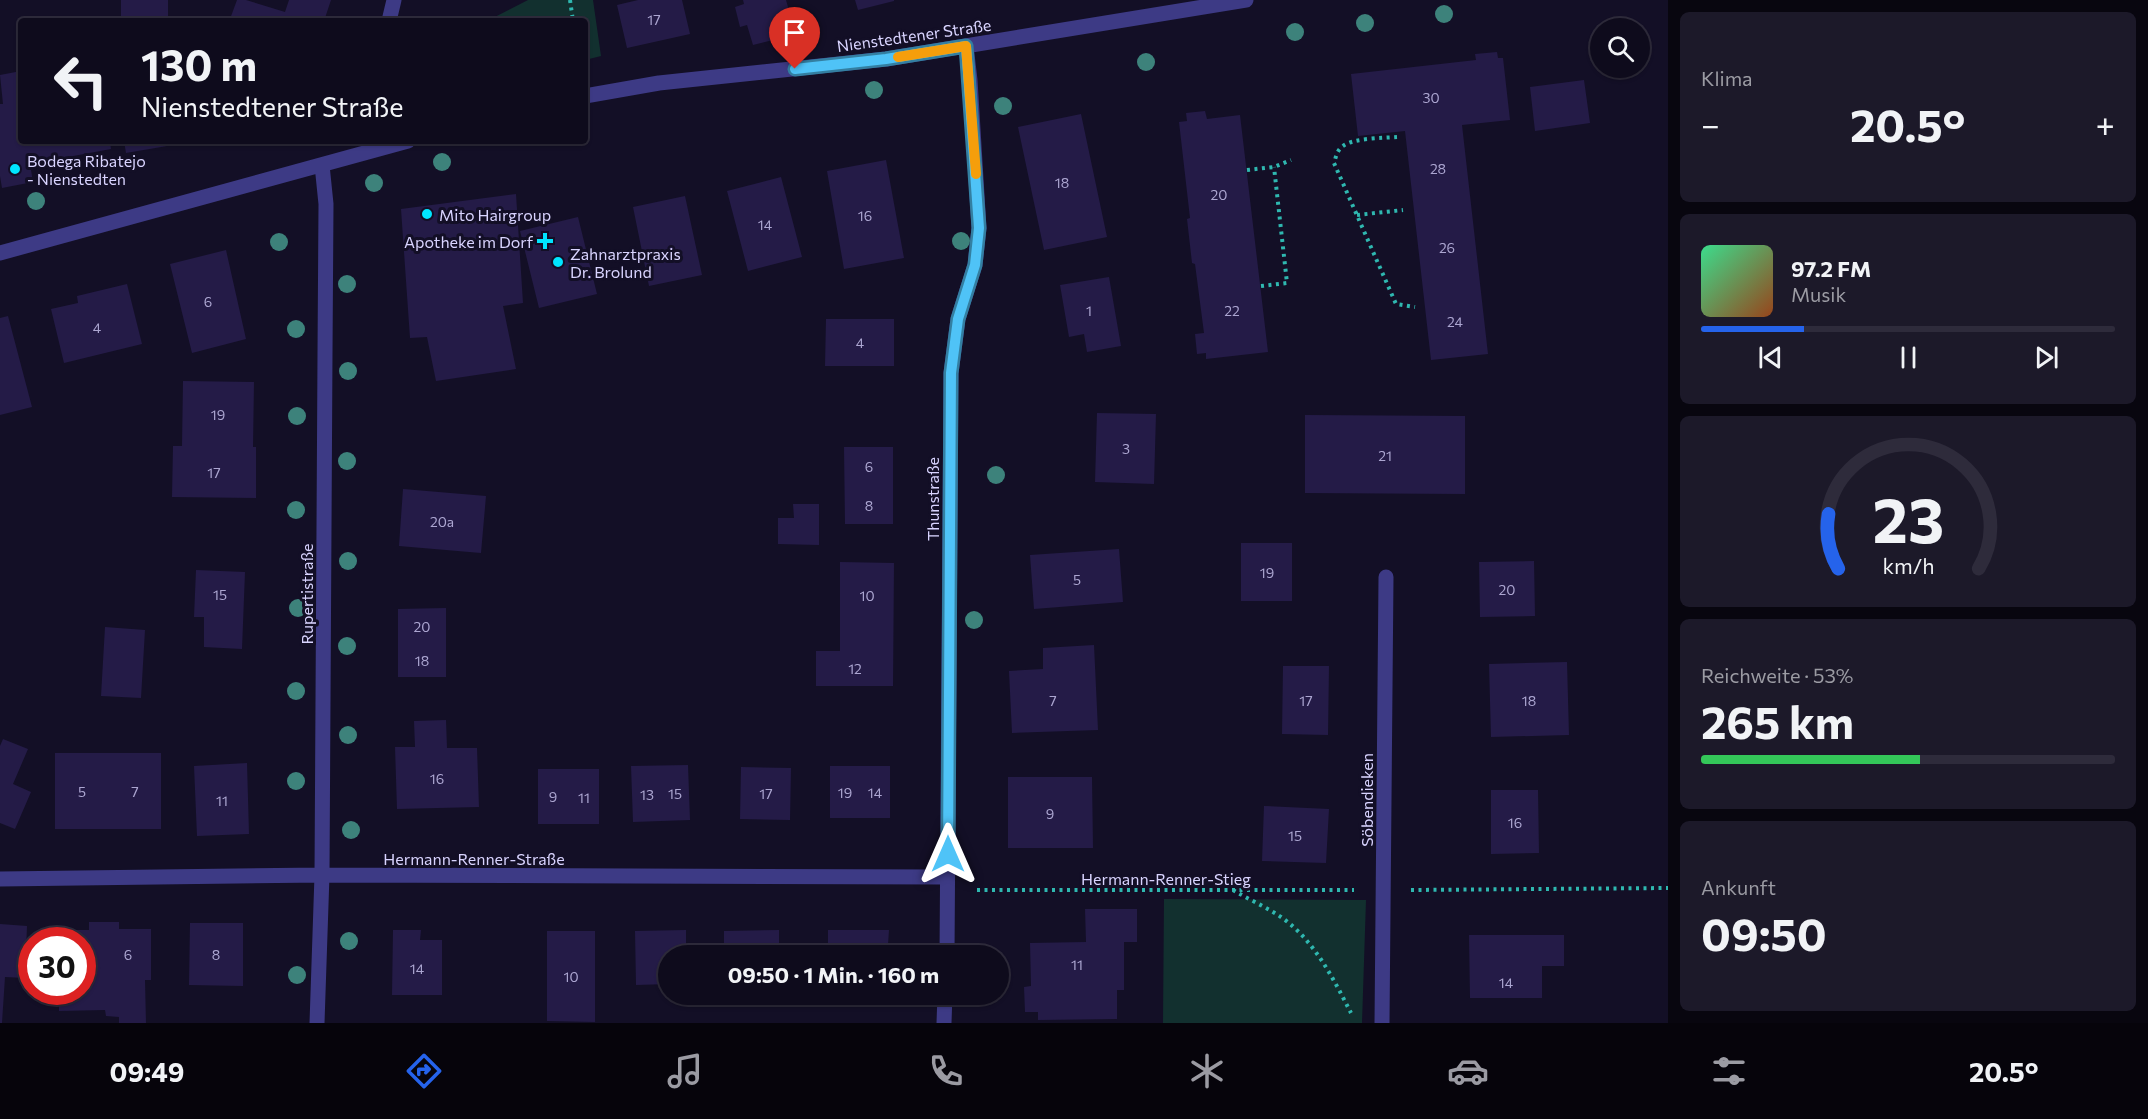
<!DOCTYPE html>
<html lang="de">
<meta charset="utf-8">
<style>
:root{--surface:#0e0b1c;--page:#1c1929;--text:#f1f3f6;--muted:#9b9ba3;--line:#2e2b3b;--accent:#2563eb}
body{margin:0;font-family:Commissioner,sans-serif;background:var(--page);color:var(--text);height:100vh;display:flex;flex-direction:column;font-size:22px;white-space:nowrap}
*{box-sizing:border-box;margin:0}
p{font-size:20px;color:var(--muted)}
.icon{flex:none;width:33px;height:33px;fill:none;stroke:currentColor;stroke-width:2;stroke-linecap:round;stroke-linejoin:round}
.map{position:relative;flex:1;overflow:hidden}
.details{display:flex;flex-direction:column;gap:12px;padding:12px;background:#08060f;width:480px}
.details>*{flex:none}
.hud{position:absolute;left:18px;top:18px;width:570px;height:126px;border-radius:6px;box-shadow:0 2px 4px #0004,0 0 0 2px var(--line);background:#0e0b1c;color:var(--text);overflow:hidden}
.fabs{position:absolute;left:1590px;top:18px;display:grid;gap:12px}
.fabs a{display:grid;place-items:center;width:60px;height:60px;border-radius:50%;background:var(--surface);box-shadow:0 2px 4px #0004,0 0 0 2px var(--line);font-size:30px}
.speed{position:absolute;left:18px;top:927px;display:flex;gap:12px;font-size:30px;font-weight:700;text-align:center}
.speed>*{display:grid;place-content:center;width:78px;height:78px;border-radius:50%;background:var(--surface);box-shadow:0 2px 4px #0004,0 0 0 2px var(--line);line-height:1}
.speed .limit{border:9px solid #d22;background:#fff;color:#111}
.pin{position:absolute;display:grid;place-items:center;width:51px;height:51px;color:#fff;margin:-62px -26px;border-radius:50% 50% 50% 0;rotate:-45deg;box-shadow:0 0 6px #0007}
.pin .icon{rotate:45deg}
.me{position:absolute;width:66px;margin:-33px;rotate:0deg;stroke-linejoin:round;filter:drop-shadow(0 0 4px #0008)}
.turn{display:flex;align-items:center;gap:21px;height:126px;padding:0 24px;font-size:27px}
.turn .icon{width:78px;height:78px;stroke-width:2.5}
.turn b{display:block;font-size:42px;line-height:51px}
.big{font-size:45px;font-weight:700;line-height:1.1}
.details .widget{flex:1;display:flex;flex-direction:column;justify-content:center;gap:9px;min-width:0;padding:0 21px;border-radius:9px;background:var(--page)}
.details .dial{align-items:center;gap:0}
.dial svg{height:156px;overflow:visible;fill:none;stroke:var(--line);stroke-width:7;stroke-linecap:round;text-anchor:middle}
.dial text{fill:var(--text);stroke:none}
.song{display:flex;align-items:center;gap:18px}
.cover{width:72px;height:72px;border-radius:9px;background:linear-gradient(135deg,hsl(150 70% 55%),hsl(20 70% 35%))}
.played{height:6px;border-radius:3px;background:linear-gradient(90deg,var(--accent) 25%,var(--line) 25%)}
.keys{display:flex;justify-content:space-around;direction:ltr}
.heat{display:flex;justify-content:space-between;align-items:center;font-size:33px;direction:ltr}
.charge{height:9px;border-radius:4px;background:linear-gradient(90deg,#34c759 53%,var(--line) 0)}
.trip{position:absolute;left:658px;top:945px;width:351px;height:60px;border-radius:30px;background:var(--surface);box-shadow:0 2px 4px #0004,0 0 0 2px var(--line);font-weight:700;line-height:60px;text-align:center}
.tab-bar{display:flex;height:96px;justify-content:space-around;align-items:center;background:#06040b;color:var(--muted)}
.tab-bar .icon{width:42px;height:42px}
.tab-bar .current{color:var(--accent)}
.tab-bar b{font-size:27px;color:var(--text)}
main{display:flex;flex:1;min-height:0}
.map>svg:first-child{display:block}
.green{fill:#12302f}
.building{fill:#241b47}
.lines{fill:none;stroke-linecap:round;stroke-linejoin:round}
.path{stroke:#2fb8b0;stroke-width:4;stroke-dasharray:3 4.5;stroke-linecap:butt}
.minor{stroke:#3d3a85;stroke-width:15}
.tree{fill:#3d827b}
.route-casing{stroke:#337fa1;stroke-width:15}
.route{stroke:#4fc3f7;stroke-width:10}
.slow{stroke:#f59e0b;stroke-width:10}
.poi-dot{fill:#00e5ff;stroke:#130f26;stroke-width:2}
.labels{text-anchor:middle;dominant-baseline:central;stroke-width:6;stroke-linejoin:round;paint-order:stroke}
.number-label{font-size:14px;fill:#aca6d1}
.street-label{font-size:16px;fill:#d9d4ff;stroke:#130f26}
.poi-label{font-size:16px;fill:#d9d4ff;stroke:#130f26;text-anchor:start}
</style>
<main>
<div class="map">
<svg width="1668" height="1023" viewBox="0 0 1668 1023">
<rect width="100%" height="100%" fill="#130f26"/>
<path class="green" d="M 528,0 L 593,0 L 601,56 L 585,60 L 585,21 L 487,21 Z
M 1164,899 L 1366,900 L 1362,1023 L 1163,1023 Z"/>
<path class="building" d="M 121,0 L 168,0 L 168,21 L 121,21 Z
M 237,0 L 246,0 L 285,12 L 289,0 L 331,0 L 324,21 L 236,21 L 230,19 Z
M 638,0 L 682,0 L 690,34 L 627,48 L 617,5 Z
M 743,0 L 786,0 L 790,14 L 776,18 L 781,38 L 753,45 L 747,25 L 740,27 L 735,7 L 744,4 Z
M 855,0 L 894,0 L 894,1 L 858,10 Z
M 1497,52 L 1498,58 L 1503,58 L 1510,120 L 1462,125 L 1488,354 L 1431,360 L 1405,131 L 1358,136 L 1351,74 L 1476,60 L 1475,54 Z
M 21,71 L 21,141 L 110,141 L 111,149 L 30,164 L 33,182 L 2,188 L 0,176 L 0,104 L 3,104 L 0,75 Z
M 1584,80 L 1590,123 L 1535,131 L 1530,87 Z
M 1205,111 L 1207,119 L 1240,115 L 1268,352 L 1206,359 L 1206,353 L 1197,354 L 1195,334 L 1204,333 L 1195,264 L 1192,263 L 1187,219 L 1190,218 L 1179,122 L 1187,121 L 1186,113 Z
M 1081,114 L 1107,237 L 1044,250 L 1018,127 Z
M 124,141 L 173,141 L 173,145 L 126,153 Z
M 886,160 L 904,258 L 844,269 L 827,171 Z
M 781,177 L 802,257 L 748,271 L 727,191 Z
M 516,194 L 523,303 L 503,306 L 516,369 L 436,381 L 427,337 L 410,338 L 401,209 Z
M 685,196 L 702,275 L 649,286 L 633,207 Z
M 578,217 L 597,294 L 539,308 L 520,231 Z
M 226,250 L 246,339 L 192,353 L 170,264 Z
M 1109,277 L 1121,346 L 1087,352 L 1084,334 L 1069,337 L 1060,285 Z
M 127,284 L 142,344 L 64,363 L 51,309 L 78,303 L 77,296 Z
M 8,316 L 32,407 L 0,415 L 0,318 Z
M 826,319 L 894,319 L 894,366 L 825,366 Z
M 183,381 L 254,382 L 253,447 L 256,447 L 256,498 L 172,497 L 173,446 L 182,446 Z
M 1097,413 L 1156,414 L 1154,484 L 1095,482 Z
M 1305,415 L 1465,416 L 1465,494 L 1305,493 Z
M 844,447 L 893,447 L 893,524 L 845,524 Z
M 403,489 L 486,496 L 481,553 L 399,546 Z
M 793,504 L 819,504 L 819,545 L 778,544 L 778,518 L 794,518 Z
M 1241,543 L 1292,543 L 1292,601 L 1241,601 Z
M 1119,549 L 1123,602 L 1034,609 L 1030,555 Z
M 1534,561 L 1535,616 L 1480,617 L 1479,562 Z
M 840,562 L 894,563 L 893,686 L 816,686 L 816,651 L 840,651 Z
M 196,570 L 245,572 L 242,649 L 204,647 L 204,617 L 194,617 Z
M 446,608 L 446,677 L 398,677 L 398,609 Z
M 105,627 L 145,630 L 141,698 L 101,696 Z
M 1094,645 L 1098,730 L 1012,733 L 1009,671 L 1043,669 L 1043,648 Z
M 1567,662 L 1569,735 L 1491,737 L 1489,664 Z
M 1283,666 L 1329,666 L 1328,735 L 1282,734 Z
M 446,720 L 447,748 L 477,748 L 479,807 L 397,809 L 395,747 L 415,747 L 414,721 Z
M 3,739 L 28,749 L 13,784 L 31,792 L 15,829 L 0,823 L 0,746 Z
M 55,753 L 161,753 L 161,829 L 55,829 Z
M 247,763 L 249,834 L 197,836 L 194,766 Z
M 688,765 L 690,820 L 633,822 L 631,766 Z
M 830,766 L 890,766 L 890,818 L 830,818 Z
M 741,767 L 791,768 L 790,820 L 740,819 Z
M 538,769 L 599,769 L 599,824 L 538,824 Z
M 1008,777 L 1092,777 L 1093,848 L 1008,848 Z
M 1491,790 L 1538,790 L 1539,853 L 1491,854 Z
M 1264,806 L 1329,809 L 1326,863 L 1262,861 Z
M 1085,909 L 1137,909 L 1137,942 L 1124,942 L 1124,990 L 1117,990 L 1117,1019 L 1038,1020 L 1038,1012 L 1025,1012 L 1024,987 L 1031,986 L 1030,943 L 1086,942 Z
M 89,922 L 119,922 L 119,929 L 151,929 L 151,980 L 145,980 L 146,1023 L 119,1023 L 119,1017 L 106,1016 L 105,1010 L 59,1011 L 59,992 L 82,992 L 82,940 L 59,940 L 59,930 L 89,930 Z
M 190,923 L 243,923 L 243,986 L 189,985 Z
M 0,924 L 27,926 L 25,978 L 5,977 L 2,1023 L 0,1023 Z
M 393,930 L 421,930 L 420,940 L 442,940 L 442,995 L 392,995 Z
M 686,930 L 686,956 L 669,956 L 669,984 L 636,985 L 635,931 Z
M 779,930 L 779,956 L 724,956 L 724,931 Z
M 828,930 L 889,930 L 888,945 L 901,945 L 902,956 L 828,956 Z
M 547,931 L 595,931 L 595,1022 L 547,1021 Z
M 1469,935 L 1564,935 L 1564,966 L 1542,966 L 1542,998 L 1470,998 Z"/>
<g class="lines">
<path class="path" d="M 570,0 L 573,21
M 1397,137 C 1384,138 1353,138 1343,146 C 1337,150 1336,157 1334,163 L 1396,304 L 1415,307
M 1247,170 L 1274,167 L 1291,160
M 1357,215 L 1403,210
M 1261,286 L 1287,283 L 1274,167
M 977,890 L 1354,890
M 1233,890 C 1248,899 1266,907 1281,917 C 1314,940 1333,978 1351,1013
M 1411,890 L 1668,888"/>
<path class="minor" d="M 389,21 L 394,0
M 585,96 L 659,83 L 886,59 L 1246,0
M 0,253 L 408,141
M 0,879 L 322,875 L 947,877
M 947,956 L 951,373 L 958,319 L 975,265 L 979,228 L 970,80 L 966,46
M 317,1023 L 322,875 L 325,354 L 326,204 L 322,165
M 944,1023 L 945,994
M 1382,1023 L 1386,577"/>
</g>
<g class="tree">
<circle cx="1444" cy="14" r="9"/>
<circle cx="1365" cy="23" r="9"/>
<circle cx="1295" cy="32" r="9"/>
<circle cx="1146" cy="62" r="9"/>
<circle cx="874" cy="90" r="9"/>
<circle cx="1003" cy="106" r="9"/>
<circle cx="442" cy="162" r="9"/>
<circle cx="374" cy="183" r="9"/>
<circle cx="36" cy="201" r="9"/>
<circle cx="961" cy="241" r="9"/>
<circle cx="279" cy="242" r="9"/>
<circle cx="347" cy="284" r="9"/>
<circle cx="296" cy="329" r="9"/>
<circle cx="348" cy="371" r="9"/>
<circle cx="297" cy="416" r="9"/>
<circle cx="347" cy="461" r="9"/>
<circle cx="996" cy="475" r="9"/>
<circle cx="296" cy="510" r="9"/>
<circle cx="348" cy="561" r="9"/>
<circle cx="298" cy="608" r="9"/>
<circle cx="974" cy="620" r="9"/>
<circle cx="347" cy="646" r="9"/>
<circle cx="296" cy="691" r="9"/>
<circle cx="348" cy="735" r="9"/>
<circle cx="296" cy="781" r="9"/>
<circle cx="351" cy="830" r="9"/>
<circle cx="349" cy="941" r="9"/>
<circle cx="297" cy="975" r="9"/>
</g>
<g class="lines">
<g class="route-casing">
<path id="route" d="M 795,69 L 886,59 L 966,46 L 979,228 L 975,265 L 958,319 L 951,373 L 948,854"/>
</g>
<use href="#route" class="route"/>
<path class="slow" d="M 898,57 L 966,46 L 976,174"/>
</g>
<g class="poi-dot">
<circle cx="15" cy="169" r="6"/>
<circle cx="427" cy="214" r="6"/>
<path d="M542 232h6v6h6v6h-6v6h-6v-6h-6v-6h6z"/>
<circle cx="558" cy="262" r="6"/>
</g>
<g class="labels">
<g class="number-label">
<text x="654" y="19">17</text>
<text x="1431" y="97">30</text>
<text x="1438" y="168">28</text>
<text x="1062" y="182">18</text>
<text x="1219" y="194">20</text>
<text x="865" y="215">16</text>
<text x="765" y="224">14</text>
<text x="1447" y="247">26</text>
<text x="208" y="301">6</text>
<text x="1089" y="310">1</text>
<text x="1232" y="310">22</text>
<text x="1455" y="321">24</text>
<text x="97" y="327">4</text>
<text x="860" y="342">4</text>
<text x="218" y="414">19</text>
<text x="1126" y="448">3</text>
<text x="1385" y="455">21</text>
<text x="869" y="466">6</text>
<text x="214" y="472">17</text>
<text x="869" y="505">8</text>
<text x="442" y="521">20a</text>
<text x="1267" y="572">19</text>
<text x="1077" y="579">5</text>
<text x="1507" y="589">20</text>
<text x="220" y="594">15</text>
<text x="867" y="595">10</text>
<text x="422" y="626">20</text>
<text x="422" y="660">18</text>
<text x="855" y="668">12</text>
<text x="1053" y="700">7</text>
<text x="1306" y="700">17</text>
<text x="1529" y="700">18</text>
<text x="437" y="778">16</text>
<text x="82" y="791">5</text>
<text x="135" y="791">7</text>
<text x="845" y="792">19</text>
<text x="875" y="792">14</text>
<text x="675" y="793">15</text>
<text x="766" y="793">17</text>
<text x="647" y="794">13</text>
<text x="553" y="796">9</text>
<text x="584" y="797">11</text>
<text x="222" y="800">11</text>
<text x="1050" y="813">9</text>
<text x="1515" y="822">16</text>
<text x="1295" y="835">15</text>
<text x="128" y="954">6</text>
<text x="216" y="954">8</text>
<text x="1077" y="964">11</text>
<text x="417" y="968">14</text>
<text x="571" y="976">10</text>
<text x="1506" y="982">14</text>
</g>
<g class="street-label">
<text transform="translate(914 35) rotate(-8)">Nienstedtener Straße</text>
<text transform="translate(932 499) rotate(-90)">Thunstraße</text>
<text transform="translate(306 594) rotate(-90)">Rupertistraße</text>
<text transform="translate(1366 800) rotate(-90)">Söbendieken</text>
<text x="474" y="858">Hermann-Renner-Straße</text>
<text x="1166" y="878">Hermann-Renner-Stieg</text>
</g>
<g class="poi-label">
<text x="27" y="160">Bodega Ribatejo<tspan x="27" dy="18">- Nienstedten</tspan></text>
<text x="439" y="214">Mito Hairgroup</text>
<text x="533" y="241" text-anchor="end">Apotheke im Dorf</text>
<text x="570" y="253">Zahnarztpraxis<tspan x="570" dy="18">Dr. Brolund</tspan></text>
</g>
</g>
</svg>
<div class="fabs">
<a><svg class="icon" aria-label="search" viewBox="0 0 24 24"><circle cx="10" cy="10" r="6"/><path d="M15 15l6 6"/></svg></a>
</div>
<div class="speed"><div class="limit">30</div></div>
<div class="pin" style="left:795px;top:69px;background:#d93025"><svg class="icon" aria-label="arrive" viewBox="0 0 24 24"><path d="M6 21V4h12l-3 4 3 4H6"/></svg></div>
<svg class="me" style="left:948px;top:854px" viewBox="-20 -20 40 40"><path d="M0-17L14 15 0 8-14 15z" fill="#4fc3f7" stroke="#fff" stroke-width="4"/></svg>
<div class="trip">09:50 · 1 Min. · 160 m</div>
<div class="hud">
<div class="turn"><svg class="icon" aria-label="left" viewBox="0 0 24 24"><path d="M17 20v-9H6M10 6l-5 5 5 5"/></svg><div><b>130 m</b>Nienstedtener Straße</div></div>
</div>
</div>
<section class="details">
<div class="widget"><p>Klima</p>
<div class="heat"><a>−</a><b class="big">20.5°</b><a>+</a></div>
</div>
<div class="widget">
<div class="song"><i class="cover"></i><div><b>97.2 FM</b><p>Musik</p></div></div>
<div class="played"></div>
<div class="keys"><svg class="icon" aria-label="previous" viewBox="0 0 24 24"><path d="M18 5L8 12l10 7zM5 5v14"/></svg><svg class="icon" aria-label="pause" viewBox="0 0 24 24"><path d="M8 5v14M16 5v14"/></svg><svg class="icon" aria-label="next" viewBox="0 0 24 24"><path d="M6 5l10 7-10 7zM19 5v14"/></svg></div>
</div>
<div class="widget dial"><svg viewBox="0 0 100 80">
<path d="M14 69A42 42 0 1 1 86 69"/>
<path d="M14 69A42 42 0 0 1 9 41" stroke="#2563eb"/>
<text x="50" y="56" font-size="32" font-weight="700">23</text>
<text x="50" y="72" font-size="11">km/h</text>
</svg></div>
<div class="widget"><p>Reichweite · 53%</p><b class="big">265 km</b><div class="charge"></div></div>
<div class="widget"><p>Ankunft</p><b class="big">09:50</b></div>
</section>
</main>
<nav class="tab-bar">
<b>09:49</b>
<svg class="icon current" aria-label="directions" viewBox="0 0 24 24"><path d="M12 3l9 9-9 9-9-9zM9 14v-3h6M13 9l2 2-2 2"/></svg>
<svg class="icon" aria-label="music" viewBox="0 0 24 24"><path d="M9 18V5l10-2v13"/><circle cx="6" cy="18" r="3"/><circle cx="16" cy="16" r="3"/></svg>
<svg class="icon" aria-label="phone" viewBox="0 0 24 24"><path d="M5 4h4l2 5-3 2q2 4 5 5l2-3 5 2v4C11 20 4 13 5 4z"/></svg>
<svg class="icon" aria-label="climate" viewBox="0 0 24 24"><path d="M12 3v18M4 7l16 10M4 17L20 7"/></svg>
<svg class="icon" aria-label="car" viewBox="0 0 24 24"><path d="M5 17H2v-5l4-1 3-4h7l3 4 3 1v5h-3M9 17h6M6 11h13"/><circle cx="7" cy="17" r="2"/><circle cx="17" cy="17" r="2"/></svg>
<svg class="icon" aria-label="filters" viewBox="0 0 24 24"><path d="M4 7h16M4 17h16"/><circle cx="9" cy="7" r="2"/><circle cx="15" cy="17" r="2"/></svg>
<b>20.5°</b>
</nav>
